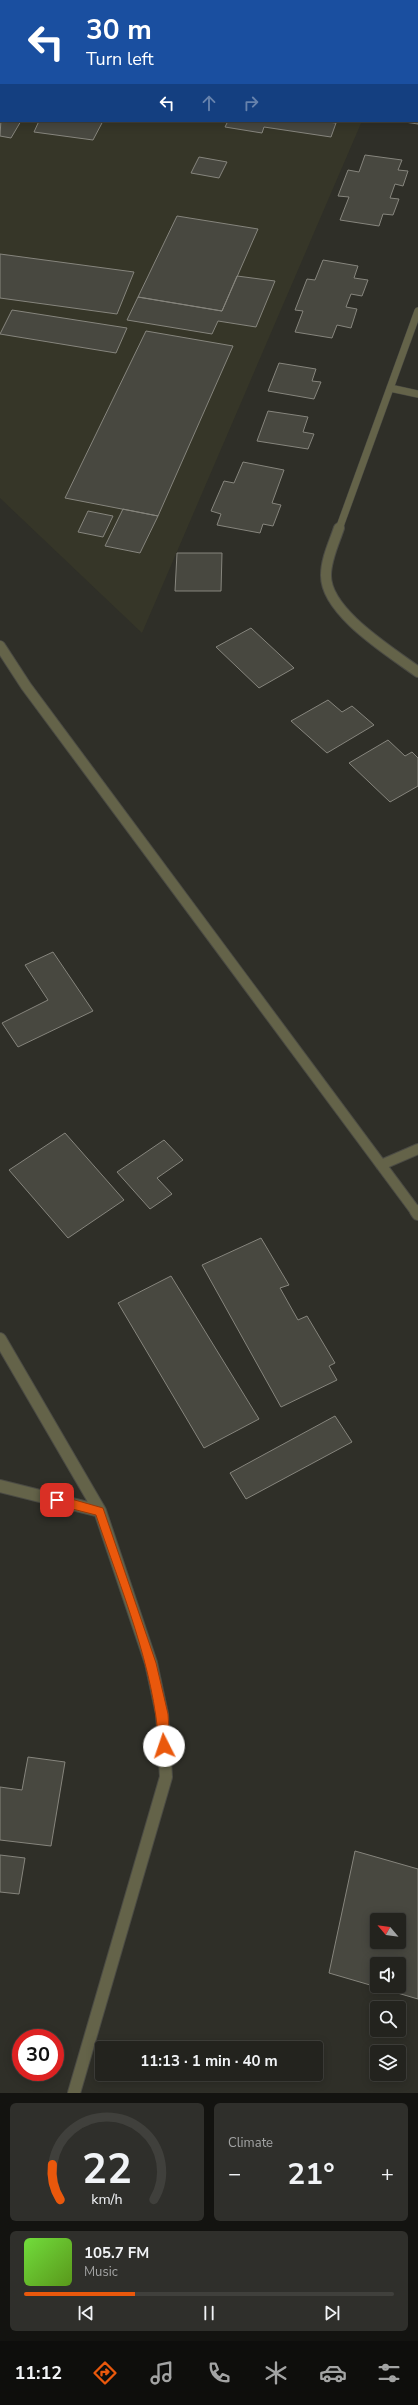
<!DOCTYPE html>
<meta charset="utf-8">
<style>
:root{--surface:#23231e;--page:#2f2f2b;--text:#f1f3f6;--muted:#a3a4a4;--line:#40403c;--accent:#ea580c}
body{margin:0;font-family:"Nunito Sans",sans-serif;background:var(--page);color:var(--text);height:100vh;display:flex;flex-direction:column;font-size:15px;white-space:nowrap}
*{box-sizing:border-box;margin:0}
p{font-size:13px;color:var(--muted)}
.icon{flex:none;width:22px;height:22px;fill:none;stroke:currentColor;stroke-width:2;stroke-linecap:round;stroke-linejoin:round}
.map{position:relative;height:2093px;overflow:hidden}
.drawer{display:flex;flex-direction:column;gap:10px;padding:10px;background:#131310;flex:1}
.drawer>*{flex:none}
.hud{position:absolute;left:0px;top:0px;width:418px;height:122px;box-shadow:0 2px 10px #0003,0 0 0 1px var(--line);background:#1a4fa0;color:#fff;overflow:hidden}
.needle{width:26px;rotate:299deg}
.buttons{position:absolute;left:370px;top:1913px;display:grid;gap:8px}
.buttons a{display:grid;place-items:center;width:36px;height:36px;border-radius:4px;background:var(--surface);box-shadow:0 2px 10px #0003,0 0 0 1px var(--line);font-size:20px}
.speed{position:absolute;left:12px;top:2029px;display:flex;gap:8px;font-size:20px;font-weight:700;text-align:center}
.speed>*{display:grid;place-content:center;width:52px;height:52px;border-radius:50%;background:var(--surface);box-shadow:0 2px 10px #0003,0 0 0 1px var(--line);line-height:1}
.speed .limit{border:6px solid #d22;background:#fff;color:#111}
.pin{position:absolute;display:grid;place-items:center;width:34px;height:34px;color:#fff;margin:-17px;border-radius:8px;box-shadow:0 2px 6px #0006}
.me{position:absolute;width:44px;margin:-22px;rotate:356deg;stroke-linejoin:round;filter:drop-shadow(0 0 3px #0008)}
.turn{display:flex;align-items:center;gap:14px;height:84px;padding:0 20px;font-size:18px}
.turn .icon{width:52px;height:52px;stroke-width:2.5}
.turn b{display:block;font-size:28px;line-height:34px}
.lanes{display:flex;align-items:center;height:38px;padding:0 20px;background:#0003;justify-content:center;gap:20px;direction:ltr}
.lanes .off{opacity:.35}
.big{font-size:30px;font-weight:700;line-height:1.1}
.drawer .tile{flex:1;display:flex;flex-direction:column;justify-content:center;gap:6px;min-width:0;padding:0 14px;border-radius:6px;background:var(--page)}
.drawer .dial{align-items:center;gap:0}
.dial svg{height:104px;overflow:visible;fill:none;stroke:var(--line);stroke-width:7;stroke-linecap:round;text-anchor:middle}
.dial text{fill:var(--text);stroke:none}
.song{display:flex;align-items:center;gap:12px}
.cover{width:48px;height:48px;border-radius:6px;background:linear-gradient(135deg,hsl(100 70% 55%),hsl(90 70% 35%))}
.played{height:4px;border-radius:2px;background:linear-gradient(90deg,var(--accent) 30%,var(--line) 30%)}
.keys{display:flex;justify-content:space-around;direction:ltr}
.heat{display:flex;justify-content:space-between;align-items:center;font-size:22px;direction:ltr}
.drawer .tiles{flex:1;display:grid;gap:10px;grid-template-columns:1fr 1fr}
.tile:last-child{grid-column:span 2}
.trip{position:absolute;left:95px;top:2041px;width:228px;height:40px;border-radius:4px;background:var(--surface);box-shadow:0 2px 10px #0003,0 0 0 1px var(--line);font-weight:700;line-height:40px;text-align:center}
.dock{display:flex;height:64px;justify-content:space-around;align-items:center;background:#0e0e0c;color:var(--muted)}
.dock .icon{width:28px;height:28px}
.dock .selected{color:var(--accent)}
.dock b{font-size:18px;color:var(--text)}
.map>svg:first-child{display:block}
.built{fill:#363628}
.building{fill:#484840;stroke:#86857d;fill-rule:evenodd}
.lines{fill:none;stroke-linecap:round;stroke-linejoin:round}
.minor-far2-casing{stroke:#4b4b44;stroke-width:8}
.minor-far1-casing{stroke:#4b4b44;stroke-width:12}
.minor-casing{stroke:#4b4b44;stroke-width:14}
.minor-far2{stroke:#646349;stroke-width:7}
.minor-far1{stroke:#646349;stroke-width:10}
.minor{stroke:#646349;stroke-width:12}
.route{fill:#ea580c;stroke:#983908}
</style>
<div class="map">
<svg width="418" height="2093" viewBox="0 0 418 2093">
<rect width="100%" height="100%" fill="#2f2f28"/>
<path class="built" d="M 0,0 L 414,0 L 1,1 L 1,121 L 362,121 L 142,633 L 0,498 Z"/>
<path class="building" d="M 216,0 L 385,0 L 385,1 Z
M 417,62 L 418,124 L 398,121 L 417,121 Z
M 1,119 L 1,121 L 21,121 L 11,138 L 0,136 Z
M 39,121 L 103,121 L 93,140 L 34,132 Z
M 228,121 L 320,121 L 336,123 L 331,137 L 264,127 L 262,133 L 225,127 Z
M 365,155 L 402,160 L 398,170 L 408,171 L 403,186 L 395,184 L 390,198 L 399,199 L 393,215 L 383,214 L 379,226 L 340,220 L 349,197 L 338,196 L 348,170 L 359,172 Z
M 199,157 L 227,162 L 219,178 L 191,173 Z
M 177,216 L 258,229 L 222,311 L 138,297 Z
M 0,254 L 134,272 L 117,314 L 0,298 Z
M 323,260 L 358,266 L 354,278 L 368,280 L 362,296 L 351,294 L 346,307 L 357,309 L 351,328 L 337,325 L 332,338 L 295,332 L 303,311 L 295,310 L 307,279 L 315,280 Z
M 237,276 L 275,281 L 256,327 L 218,321 L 212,334 L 127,320 L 138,297 L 222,311 Z
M 12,310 L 127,328 L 116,353 L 0,334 Z
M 146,331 L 233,346 L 158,516 L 65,498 Z
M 279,363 L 316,369 L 312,381 L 321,382 L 314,399 L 268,391 Z
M 268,411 L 308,417 L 303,432 L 314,434 L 308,449 L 257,441 Z
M 243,462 L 284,470 L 272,503 L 281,505 L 273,526 L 263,524 L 260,533 L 217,525 L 221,514 L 211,511 L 224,481 L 234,483 Z
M 123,509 L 158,516 L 140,553 L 105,546 Z
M 88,511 L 113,516 L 103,537 L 78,532 Z
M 177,553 L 222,553 L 221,591 L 175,591 Z
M 251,628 L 294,668 L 259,688 L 216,647 Z
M 328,700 L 342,712 L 352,706 L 374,725 L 327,753 L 291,721 Z
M 388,740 L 405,756 L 412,752 L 418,758 L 418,786 L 390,802 L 349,763 Z
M 53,952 L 93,1011 L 18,1047 L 2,1023 L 48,1000 L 25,965 Z
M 65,1133 L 124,1200 L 68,1238 L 9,1170 Z
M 164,1140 L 183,1160 L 157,1178 L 172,1194 L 150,1209 L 117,1172 Z
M 261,1238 L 289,1285 L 280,1288 L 298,1320 L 307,1316 L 335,1363 L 329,1366 L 337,1380 L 281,1407 L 202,1265 Z
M 171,1276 L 259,1419 L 204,1448 L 118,1303 Z
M 335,1416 L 352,1442 L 246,1499 L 230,1473 Z
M 28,1757 L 65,1762 L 51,1846 L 0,1840 L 0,1787 L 22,1790 Z
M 355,1851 L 418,1869 L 418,1999 L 329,1973 ZM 377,1920 L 399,1920 L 399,1942 L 377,1942 ZM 377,1964 L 399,1964 L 399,1986 L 377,1986 Z
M 0,1855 L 25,1858 L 19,1894 L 0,1892 Z"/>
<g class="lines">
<g class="minor-far2-casing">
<path id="minor-far2" d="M 0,18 L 1,16
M 390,388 L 418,394
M 339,529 L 418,311"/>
</g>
<g class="minor-far1-casing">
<path id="minor-far1" d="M 339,528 C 334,543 326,559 326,575 C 325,612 391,652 418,672
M 0,646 L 26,686 L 416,1212
M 381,1165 L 418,1149"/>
</g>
<g class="minor-casing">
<path id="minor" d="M 416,1211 L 418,1214
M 0,1339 L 100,1511 L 151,1663 L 162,1714 L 166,1777 L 74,2093
M 0,1486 L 100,1511"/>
</g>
<use href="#minor-far2" class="minor-far2"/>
<use href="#minor-far1" class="minor-far1"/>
<use href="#minor" class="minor"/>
</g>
<path class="route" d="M 57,1495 L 103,1508 L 156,1663 L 168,1714 L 170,1746 L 168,1750 L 160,1750 L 159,1746 C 154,1666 121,1590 96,1515 L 53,1504 L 52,1500 Z"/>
</svg>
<div class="buttons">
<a><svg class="needle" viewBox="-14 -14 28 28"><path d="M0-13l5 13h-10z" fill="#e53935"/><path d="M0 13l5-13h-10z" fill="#a3a4a4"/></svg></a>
<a><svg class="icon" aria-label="sound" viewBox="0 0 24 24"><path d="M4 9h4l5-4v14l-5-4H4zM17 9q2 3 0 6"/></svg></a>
<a><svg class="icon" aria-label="search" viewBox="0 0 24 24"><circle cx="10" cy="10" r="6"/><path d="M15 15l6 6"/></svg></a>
<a><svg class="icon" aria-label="layers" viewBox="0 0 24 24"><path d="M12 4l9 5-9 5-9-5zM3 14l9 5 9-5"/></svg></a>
</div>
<div class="speed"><div class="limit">30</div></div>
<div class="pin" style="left:57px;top:1500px;background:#d93025"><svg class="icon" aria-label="arrive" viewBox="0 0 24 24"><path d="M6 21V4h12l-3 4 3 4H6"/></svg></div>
<svg class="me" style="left:164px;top:1746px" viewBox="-20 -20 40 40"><circle r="19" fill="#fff"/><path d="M0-13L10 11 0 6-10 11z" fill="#ea580c"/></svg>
<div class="trip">11:13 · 1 min · 40 m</div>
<div class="hud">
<div class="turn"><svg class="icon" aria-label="left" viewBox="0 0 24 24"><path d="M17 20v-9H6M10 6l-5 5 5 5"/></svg><div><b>30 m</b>Turn left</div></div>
<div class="lanes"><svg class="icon" aria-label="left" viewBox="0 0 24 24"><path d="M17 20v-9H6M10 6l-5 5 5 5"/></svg><svg class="icon off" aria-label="ahead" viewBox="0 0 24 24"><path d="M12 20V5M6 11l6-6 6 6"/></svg><svg class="icon off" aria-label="right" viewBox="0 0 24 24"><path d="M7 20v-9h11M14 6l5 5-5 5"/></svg></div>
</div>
</div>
<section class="drawer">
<div class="tiles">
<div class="tile dial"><svg viewBox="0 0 100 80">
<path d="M14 69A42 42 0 1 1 86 69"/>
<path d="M14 69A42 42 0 0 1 8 42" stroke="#ea580c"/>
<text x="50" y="56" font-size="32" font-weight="700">22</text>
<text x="50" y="72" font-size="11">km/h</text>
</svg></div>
<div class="tile"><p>Climate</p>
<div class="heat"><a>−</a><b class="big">21°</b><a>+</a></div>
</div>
<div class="tile">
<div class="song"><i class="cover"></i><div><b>105.7 FM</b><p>Music</p></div></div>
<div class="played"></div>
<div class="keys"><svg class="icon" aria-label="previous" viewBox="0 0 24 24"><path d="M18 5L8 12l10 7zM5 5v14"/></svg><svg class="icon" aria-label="pause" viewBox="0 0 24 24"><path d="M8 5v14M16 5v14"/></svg><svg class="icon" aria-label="next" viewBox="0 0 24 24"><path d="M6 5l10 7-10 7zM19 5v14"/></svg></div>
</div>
</div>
</section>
<nav class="dock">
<b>11:12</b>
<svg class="icon selected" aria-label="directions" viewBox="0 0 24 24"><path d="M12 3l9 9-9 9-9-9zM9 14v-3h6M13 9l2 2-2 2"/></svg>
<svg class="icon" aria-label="music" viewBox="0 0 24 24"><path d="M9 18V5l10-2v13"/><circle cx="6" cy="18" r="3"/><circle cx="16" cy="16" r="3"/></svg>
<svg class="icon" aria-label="phone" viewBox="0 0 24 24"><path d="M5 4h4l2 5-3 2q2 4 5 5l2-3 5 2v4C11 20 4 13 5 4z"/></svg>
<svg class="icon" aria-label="climate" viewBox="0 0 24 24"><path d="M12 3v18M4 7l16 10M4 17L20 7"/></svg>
<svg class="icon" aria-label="car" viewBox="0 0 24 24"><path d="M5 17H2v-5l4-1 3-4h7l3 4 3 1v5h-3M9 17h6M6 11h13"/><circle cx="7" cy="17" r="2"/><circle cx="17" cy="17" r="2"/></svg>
<svg class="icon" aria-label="filters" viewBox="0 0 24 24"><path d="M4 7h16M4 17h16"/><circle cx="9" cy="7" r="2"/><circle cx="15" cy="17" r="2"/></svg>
</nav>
